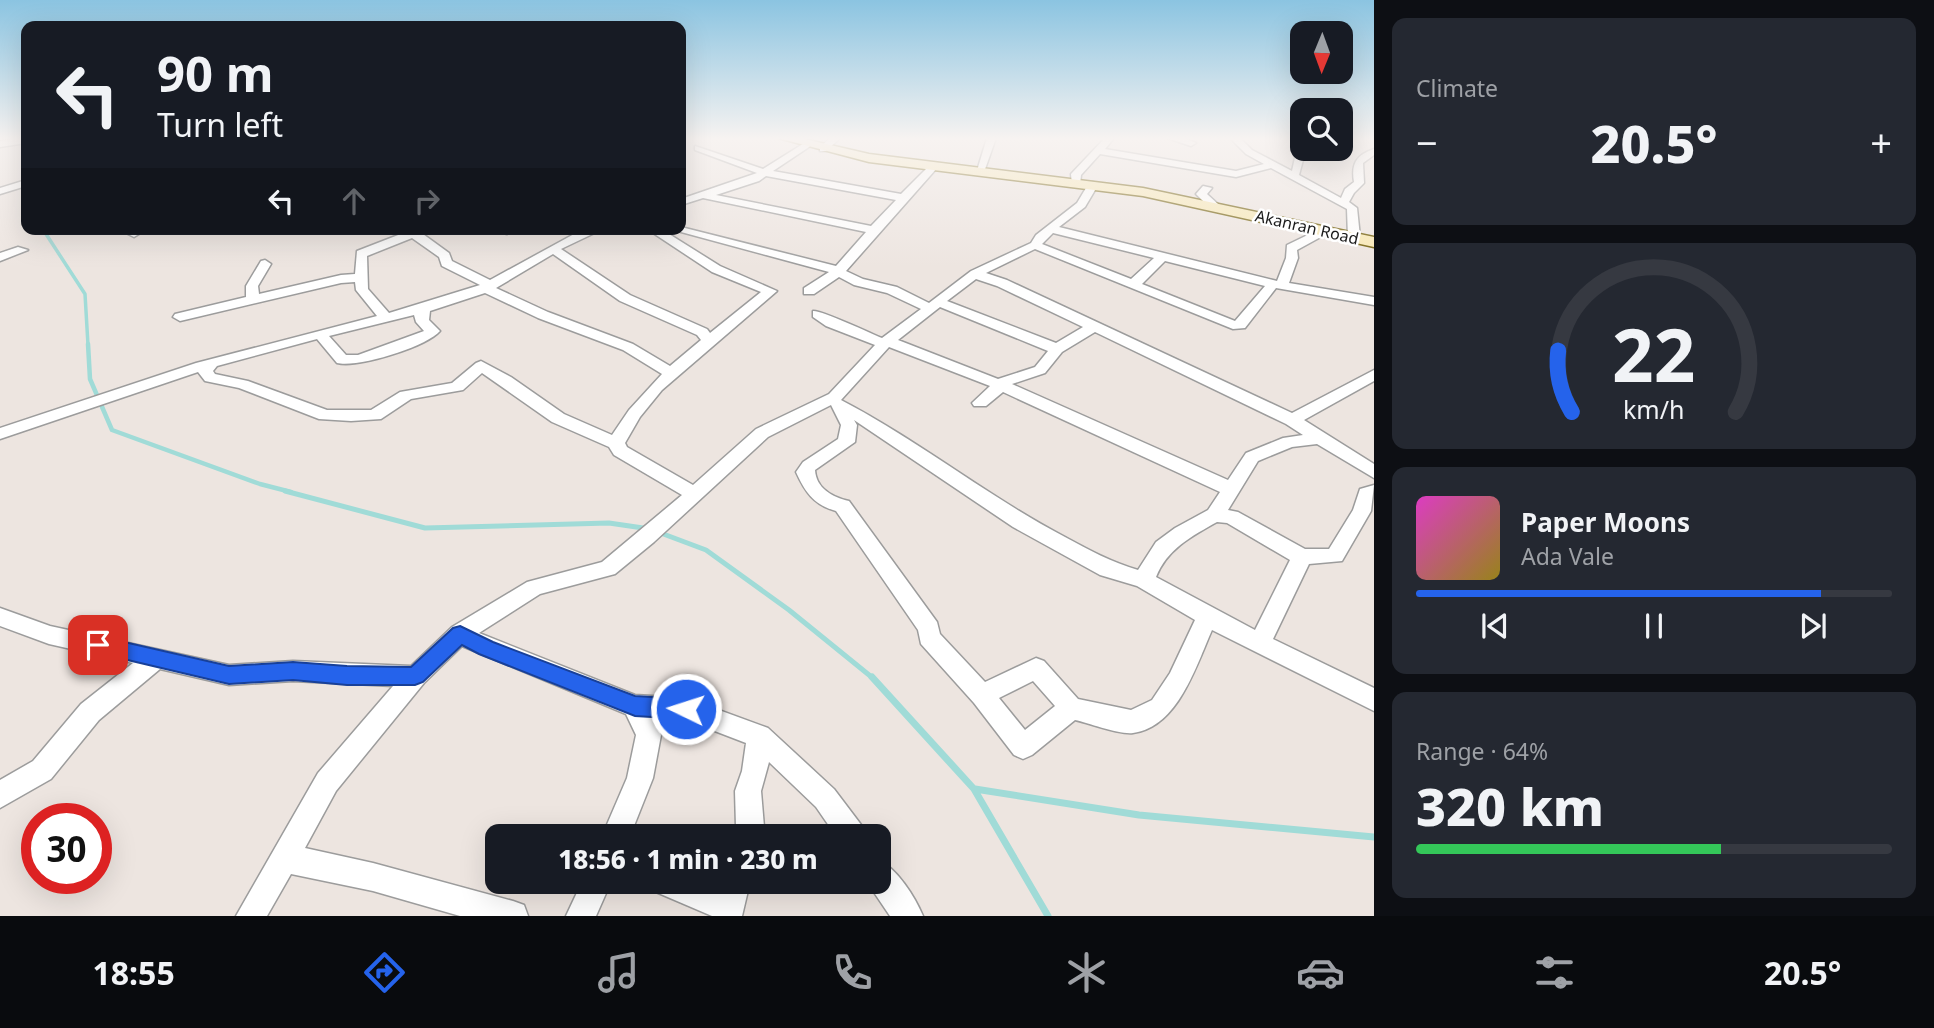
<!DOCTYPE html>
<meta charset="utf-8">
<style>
:root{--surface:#171b24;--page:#242831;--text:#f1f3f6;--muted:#9ea1a6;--line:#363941;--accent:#2563eb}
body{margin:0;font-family:"Noto Sans",sans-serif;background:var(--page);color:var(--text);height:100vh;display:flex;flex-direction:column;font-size:26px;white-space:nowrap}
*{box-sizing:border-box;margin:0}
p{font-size:23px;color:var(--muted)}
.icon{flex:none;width:38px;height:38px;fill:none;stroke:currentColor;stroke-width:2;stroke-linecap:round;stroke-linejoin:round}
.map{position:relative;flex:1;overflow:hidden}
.drawer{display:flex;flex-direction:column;gap:18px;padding:18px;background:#0d0f14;width:560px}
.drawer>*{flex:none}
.guide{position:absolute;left:21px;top:21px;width:665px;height:214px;border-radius:14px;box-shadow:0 7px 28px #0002;background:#171b24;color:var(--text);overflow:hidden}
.needle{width:46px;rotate:181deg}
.fabs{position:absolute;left:1290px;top:21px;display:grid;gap:14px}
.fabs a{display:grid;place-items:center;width:63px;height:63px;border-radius:14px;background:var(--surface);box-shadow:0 7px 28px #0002;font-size:35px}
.speed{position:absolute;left:21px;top:803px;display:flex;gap:14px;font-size:35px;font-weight:700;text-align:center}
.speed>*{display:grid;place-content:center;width:91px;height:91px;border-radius:50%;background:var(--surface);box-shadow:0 7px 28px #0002;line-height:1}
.speed .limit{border:10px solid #d22;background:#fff;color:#111}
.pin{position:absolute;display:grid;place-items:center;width:60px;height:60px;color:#fff;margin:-30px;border-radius:14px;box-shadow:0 4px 10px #0006}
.me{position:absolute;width:77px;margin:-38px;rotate:274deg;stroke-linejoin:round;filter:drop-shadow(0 0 5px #0008)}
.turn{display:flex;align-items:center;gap:24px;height:147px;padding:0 21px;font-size:32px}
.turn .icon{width:91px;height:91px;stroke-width:2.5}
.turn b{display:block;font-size:49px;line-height:60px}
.lanes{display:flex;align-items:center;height:66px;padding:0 21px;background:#0003;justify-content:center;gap:35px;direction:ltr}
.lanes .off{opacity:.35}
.big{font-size:52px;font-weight:800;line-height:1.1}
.drawer .tile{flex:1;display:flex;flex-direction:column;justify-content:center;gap:10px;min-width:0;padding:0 24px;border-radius:14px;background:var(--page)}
.drawer .dial{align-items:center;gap:0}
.dial svg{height:182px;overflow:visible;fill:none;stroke:var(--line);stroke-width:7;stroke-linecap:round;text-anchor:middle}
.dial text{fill:var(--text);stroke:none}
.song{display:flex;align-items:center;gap:21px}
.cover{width:84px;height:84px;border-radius:10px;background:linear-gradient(135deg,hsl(310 70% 55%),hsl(50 70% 35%))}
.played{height:7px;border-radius:4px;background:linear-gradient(90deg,var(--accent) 85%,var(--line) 85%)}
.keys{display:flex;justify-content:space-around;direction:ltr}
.heat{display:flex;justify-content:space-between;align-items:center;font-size:38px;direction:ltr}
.charge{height:10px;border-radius:5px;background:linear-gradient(90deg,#34c759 64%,var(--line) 0)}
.trip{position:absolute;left:485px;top:824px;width:406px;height:70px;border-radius:14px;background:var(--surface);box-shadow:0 7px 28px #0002;font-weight:800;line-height:70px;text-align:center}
.menu{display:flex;height:112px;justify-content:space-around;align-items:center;background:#090b0e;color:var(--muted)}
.menu .icon{width:49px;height:49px}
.menu .selected{color:var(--accent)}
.menu b{font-size:32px;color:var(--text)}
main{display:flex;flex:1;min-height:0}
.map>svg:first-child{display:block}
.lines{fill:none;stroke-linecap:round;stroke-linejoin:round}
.stream-far3{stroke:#a0dbd7;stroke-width:3.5}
.stream-far2{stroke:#a0dbd7;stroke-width:4.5}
.stream-far1{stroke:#a0dbd7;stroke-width:5}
.stream{stroke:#a0dbd7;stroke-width:7}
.minor-casing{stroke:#9c9c9c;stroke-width:3}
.secondary-casing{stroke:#6f5c05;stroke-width:3}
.minor{fill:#fff;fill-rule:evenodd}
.secondary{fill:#f8e8b3;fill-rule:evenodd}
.route{fill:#2563eb;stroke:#184099;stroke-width:2}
.labels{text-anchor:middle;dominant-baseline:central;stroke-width:5;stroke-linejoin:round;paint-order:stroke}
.far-street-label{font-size:16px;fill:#1b1b1b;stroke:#fff}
</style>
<main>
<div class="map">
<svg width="1374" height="916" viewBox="0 0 1374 916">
<rect width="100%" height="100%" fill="#ede5e0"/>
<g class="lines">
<path class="stream-far3" d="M 49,229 L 46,234 L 85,294 L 88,345"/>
<path class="stream-far2" d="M 88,344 L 90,379 L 112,430 L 260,484 L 291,492"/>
<path class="stream-far1" d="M 285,491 L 425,528 L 609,523 L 650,529
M 658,532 L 706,550 L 789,610 L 874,679"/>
<path class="stream" d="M 872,677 L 974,789 L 1048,916
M 975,789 L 1139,815 L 1374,837"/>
<g class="minor-casing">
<path id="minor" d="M 26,138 L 26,143 L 0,147 L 0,141 Z
M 830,138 L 840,138 L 826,151 L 820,151 L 820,147 Z
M 987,138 L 996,138 L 984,172 L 976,174 Z
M 1105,138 L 1114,138 L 1105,149 L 1236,171 L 1264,164 L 1246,154 L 1230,138 L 1240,138 L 1252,150 L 1292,171 L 1296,153 L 1302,148 L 1311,149 L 1304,156 L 1299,175 L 1341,198 L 1345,189 L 1354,182 C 1351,164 1356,155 1374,149 L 1374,155 L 1363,163 L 1364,183 L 1354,193 L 1349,202 L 1357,208 L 1360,237 L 1354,240 L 1348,237 L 1347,209 L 1271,168 L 1236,177 L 1100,154 L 1081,175 L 1080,185 L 1072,185 L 1071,174 Z
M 1167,138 L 1183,138 L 1196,143 L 1191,146 Z
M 806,142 L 811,145 L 809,147 L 773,171 L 901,194 L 931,164 L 937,164 L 937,168 L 846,271 L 863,279 L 897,287 L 929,303 L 971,271 L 1031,243 L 1036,235 L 1077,203 L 1089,183 L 1093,182 L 1098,185 L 1085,207 L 1059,227 L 1273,280 L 1277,281 L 1286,258 L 1287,245 L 1320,229 L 1328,229 L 1328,233 L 1297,250 L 1298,258 L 1289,283 L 1374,297 L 1374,305 L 1276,288 L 1245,328 L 1233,329 L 1035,249 L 986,273 L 1007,280 L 1292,413 L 1374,370 L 1374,381 L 1304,420 L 1374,464 L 1374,478 L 1317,444 L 1292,447 L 1258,461 L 1228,510 L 1238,512 L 1305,549 L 1329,549 L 1353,510 L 1360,489 L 1374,485 L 1371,511 L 1342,561 L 1309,564 L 1273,639 L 1374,688 L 1374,711 L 1212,630 C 1196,666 1178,727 1133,733 C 1120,735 1089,723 1075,720 L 1032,755 L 1023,759 L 1014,755 L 974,703 L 921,644 L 918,630 L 836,511 C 814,505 805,492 796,472 L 803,462 L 838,439 L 841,425 L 831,405 L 768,437 L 654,542 L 615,574 L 540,594 L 479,633 L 635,695 L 686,698 L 768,728 L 834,789 L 862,826 L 866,836 L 836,836 L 816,807 L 769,762 L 761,791 L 764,827 L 761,836 L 733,836 L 736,827 L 735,791 L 742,771 L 746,743 L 686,720 L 653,718 L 661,735 L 653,778 L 630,836 L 602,836 L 627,778 L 636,735 L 626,714 L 462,646 L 424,683 L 336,791 L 305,848 L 373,863 L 513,901 L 524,905 L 528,916 L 460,916 L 373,891 L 291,874 L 267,916 L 236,916 L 318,773 L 393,686 L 293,681 L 229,685 L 160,669 L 99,720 L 51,779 L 0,808 L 0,780 L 33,761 L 81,704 L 133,663 L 49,644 L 0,626 L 0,608 L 50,626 L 229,665 L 293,661 L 411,666 L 452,627 L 527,582 L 602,562 L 682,495 L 614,455 L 609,447 L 552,422 L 482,373 L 463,390 L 411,399 L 381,419 L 351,421 L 319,419 L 239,388 L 205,381 L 198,372 L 0,439 L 0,428 L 196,363 L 377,316 L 356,290 L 355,282 L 341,283 L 180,321 L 173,317 L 175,314 L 246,297 L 246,286 L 261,261 L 265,260 L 271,264 L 258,286 L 259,294 L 341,275 L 355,274 L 357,251 L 406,232 L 403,229 L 416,229 L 449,253 L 452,261 L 490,280 L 576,233 L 603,229 L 561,249 L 630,295 L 707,329 L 710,333 L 761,292 L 712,272 L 647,229 L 661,229 L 720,266 L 777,291 L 662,390 L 640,417 L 625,443 L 627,447 L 693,485 L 756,429 L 829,394 L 875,345 L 826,326 L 813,317 L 813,311 C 821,310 870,333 882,338 L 921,309 L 887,293 L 854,285 L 839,277 L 814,294 L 804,294 L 804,288 L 829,272 L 670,229 L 681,229 L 681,227 L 836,266 L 866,232 L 703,198 L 681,205 L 681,199 L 757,173 L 695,150 L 695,146 L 763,169 ZM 766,176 L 896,200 L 871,226 L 716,195 L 759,181 ZM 1053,233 L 1154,258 L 1131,279 L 1042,244 ZM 412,238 L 439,257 L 442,266 L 480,285 L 389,313 L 368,289 L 367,256 ZM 553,254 L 620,301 L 697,335 L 701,340 L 670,366 L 633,344 L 548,312 L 496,288 ZM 1165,261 L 1265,286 L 1235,321 L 1142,284 ZM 976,279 L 997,286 L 1083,327 L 1056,343 L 947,301 ZM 485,293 L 538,318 L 623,350 L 662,374 L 629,410 L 612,435 L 564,414 L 511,377 L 481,361 L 476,363 L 452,383 L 400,392 L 371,410 L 327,410 L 248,381 L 215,374 L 213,371 L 217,366 L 317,339 L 337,363 C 358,368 426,347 440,331 L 429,320 L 430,311 ZM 940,307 L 1048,351 L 1035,367 L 998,379 L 898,340 ZM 414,315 L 416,322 L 424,331 L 358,355 L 346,355 L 329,336 ZM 1095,332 L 1286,424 L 1303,435 L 1283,438 L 1246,453 L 1228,480 L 1012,384 L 1045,373 L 1062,352 ZM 889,347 L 990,386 L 972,403 L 974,406 L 986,406 L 1003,392 L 1220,492 L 1208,510 L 1175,528 L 1156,542 L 1138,570 C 1111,562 1089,550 1065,537 C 987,496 918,440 841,400 ZM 854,420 L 1013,527 L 1100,575 L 1137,586 L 1195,620 L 1170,673 L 1152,700 L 1131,710 L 1078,699 L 1044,661 L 1036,658 L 985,682 L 940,634 L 937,622 L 849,501 C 832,497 816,488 815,470 L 855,442 L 857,425 ZM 1217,522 L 1227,523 L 1290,560 L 1255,630 L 1156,577 C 1167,549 1192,536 1217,522 ZM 1033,681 L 1055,706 L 1025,730 L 999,698 Z
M 26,180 L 26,186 L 0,194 L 0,188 Z
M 1203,186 L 1212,188 L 1207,194 L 1219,205 L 1219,209 L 1211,209 L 1196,194 Z
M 133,229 L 147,229 L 134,237 L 128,234 Z
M 502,229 L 516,229 L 507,234 L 503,233 Z
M 18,247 L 28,250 L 0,261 L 0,253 Z
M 878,860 C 897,868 915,897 923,916 L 890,916 L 867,882 L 878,882 Z
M 582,882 L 611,882 L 596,916 L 566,916 Z
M 652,882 L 705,882 L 720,888 L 722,882 L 750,882 L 742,916 L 712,916 L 656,892 Z"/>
</g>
<g class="secondary-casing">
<path id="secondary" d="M 778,138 L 800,138 L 869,154 L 1143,188 L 1374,237 L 1374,247 L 1143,196 L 869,162 Z"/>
</g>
<use href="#minor" class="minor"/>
<use href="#secondary" class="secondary"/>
</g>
<linearGradient id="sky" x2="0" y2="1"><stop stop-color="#8bc4e1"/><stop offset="0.52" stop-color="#f7f3f1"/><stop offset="1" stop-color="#f7f3f1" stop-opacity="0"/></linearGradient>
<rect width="1374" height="267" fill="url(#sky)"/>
<path class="route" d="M 460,626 L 493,642 L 635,696 L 686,699 L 694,702 L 697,709 L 694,716 L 686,719 L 635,716 L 479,654 L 462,645 L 423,682 L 415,685 L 347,685 L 293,680 L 229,684 L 98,653 L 91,651 L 88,645 L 91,639 L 98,636 L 229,666 L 293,662 L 347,666 L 411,667 L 453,628 Z"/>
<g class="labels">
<g class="far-street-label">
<text transform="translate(1307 227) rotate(13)">Akanran Road</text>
</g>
</g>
</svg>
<div class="fabs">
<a><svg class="needle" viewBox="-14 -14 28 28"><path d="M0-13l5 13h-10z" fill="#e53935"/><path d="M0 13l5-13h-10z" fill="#9ea1a6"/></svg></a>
<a><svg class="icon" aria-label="search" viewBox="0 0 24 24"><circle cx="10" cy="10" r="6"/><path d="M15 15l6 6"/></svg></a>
</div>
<div class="speed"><div class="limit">30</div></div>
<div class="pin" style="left:98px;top:645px;background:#d93025"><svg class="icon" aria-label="arrive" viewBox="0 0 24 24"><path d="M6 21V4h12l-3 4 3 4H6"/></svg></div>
<svg class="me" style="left:686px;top:709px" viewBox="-20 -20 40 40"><circle r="17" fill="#2563eb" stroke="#fff" stroke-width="3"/><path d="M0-11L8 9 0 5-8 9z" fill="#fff"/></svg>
<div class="trip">18:56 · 1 min · 230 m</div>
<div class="guide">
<div class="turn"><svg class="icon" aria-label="left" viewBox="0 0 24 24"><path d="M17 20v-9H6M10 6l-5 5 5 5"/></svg><div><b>90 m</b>Turn left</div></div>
<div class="lanes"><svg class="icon" aria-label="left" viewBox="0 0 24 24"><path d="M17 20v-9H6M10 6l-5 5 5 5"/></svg><svg class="icon off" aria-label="ahead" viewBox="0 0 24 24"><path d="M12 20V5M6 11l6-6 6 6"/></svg><svg class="icon off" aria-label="right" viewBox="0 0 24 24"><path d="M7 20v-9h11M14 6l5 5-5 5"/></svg></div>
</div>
</div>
<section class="drawer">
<div class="tile"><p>Climate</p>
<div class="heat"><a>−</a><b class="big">20.5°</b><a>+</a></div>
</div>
<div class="tile dial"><svg viewBox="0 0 100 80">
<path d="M14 69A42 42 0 1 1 86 69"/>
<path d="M14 69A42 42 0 0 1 8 42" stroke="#2563eb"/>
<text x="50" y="56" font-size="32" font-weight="700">22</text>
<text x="50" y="72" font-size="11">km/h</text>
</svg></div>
<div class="tile">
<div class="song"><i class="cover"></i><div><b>Paper Moons</b><p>Ada Vale</p></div></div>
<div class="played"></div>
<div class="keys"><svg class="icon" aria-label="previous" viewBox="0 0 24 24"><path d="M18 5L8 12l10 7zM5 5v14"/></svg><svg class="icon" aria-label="pause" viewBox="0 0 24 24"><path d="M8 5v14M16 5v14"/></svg><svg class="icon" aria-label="next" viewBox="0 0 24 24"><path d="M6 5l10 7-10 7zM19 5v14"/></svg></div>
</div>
<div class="tile"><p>Range · 64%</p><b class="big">320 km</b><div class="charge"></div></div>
</section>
</main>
<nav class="menu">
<b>18:55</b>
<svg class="icon selected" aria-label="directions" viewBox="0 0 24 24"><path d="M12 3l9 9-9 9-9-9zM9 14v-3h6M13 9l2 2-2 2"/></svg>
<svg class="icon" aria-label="music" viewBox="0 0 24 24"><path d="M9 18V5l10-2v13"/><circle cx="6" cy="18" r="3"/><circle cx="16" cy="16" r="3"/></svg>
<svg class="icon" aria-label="phone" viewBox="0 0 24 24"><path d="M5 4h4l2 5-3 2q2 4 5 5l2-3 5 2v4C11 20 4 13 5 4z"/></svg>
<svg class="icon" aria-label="climate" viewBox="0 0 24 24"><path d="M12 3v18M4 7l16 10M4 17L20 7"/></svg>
<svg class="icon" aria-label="car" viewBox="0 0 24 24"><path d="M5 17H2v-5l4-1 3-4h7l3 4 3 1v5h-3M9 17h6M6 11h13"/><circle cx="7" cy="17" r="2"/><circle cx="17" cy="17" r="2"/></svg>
<svg class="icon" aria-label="filters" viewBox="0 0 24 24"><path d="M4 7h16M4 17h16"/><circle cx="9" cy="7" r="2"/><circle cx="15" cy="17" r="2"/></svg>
<b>20.5°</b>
</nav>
